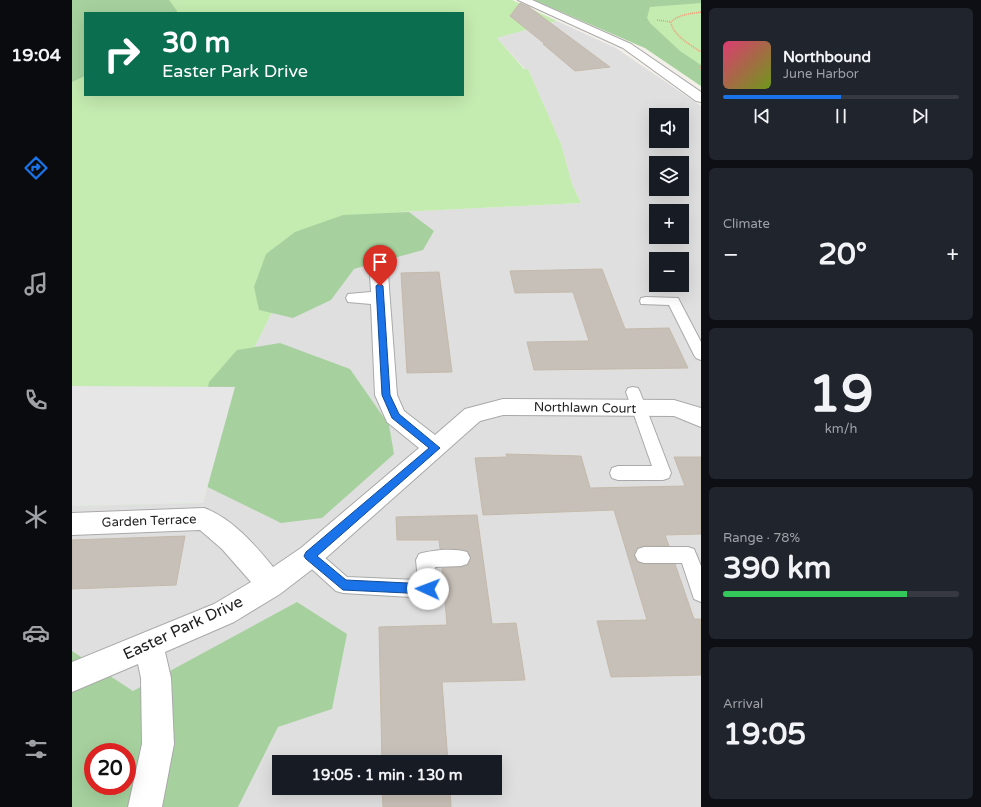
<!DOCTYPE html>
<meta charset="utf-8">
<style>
:root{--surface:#171b24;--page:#20242c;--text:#f1f3f6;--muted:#9ea1a6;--line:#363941;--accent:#1a73e8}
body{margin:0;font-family:"Varela Round",sans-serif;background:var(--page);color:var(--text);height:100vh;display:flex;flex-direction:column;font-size:15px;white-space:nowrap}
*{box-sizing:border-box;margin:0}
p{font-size:13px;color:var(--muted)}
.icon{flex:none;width:22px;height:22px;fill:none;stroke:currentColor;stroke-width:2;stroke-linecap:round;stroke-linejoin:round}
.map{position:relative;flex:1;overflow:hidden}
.side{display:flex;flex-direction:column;gap:8px;padding:8px;background:#0d0f14;width:280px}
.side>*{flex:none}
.banner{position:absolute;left:12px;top:12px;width:380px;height:84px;border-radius:0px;box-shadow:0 4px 16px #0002;background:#0b6e4f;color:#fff;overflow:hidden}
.fabs{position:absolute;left:577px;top:108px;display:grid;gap:8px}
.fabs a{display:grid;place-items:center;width:40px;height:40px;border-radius:0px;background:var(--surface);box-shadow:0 4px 16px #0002;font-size:20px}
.speed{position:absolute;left:12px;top:743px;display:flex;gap:8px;font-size:20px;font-weight:700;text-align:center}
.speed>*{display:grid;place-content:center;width:52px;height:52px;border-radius:50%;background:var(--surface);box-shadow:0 4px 16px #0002;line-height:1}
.speed .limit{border:6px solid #d22;background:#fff;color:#111}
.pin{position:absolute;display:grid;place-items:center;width:34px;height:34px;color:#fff;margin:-41px -17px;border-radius:50% 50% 50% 0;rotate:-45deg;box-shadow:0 0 4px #0007}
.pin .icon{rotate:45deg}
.me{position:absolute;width:44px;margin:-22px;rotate:272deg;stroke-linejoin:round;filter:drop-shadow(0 0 3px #0008)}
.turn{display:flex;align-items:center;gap:14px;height:84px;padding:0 12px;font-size:18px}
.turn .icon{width:52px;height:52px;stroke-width:2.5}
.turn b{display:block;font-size:28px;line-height:34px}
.big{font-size:30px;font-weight:800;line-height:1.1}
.side .card{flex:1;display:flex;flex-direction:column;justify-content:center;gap:6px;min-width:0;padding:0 14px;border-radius:6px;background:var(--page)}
.side .dial{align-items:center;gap:0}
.dial b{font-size:52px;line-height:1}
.song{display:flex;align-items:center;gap:12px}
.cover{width:48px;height:48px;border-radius:6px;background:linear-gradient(135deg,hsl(340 70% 55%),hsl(80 70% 35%))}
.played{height:4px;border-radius:2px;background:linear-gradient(90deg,var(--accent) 50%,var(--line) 50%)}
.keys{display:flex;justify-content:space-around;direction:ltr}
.heat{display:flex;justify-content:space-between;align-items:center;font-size:22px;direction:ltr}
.charge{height:6px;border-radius:3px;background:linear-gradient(90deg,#34c759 78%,var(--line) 0)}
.trip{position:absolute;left:200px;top:755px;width:230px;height:40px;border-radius:0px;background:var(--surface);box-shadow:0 4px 16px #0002;font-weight:800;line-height:40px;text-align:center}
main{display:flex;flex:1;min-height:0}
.menu{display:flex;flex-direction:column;width:72px;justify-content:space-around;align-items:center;background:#090b0e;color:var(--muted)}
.menu .icon{width:28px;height:28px}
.menu .on{color:var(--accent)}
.menu b{font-size:18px;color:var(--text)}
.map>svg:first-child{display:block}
.residential{fill:#e0dfdf;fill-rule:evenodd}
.grass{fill:#c4ebb0;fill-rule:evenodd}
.forest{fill:#a6d19e;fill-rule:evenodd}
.parking{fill:#e6e6e6}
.building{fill:#c7c0b8;stroke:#c4baab}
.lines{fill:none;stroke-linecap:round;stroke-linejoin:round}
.service-casing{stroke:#a9a9a9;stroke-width:2}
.minor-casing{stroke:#a9a9a9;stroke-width:2}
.tertiary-casing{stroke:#a9a9a9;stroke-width:2}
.path{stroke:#f99472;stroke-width:1.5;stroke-dasharray:1 1;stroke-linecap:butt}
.service{fill:#fff;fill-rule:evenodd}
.minor{fill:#fff;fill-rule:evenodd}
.tertiary{fill:#fff;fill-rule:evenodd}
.route{fill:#1a73e8;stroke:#114b97}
.labels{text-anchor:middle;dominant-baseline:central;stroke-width:3.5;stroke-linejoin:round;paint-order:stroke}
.street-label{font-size:13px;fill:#222;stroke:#fff}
.near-street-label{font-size:16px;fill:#222;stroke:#fff}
</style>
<main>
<nav class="menu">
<b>19:04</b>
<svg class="icon on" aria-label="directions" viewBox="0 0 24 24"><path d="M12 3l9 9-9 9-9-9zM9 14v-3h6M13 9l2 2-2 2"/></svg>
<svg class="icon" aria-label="music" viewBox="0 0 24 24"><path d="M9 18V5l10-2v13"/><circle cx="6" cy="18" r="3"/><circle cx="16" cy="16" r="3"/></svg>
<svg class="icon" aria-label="phone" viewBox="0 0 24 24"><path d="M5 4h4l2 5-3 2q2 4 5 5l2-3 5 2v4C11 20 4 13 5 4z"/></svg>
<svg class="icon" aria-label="climate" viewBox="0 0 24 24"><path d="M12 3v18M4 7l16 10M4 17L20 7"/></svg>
<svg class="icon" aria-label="car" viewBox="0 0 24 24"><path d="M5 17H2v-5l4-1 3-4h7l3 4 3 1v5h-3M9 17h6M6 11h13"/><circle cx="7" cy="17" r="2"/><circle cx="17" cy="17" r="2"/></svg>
<svg class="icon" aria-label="filters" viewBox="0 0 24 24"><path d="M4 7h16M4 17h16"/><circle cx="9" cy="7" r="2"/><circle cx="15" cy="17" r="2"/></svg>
</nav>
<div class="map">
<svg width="629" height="807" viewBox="0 0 629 807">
<rect width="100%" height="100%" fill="#f2f0e9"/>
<path class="residential" d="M 485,21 L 544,48 L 629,106 L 629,807 L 0,807 L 0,506 L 131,503 L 163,387 L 228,255 L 328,212 L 509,203 L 500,184 L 489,144 L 456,69 L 453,69 L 425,38 ZM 584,115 L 610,115 L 610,141 L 584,141 ZM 584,163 L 610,163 L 610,189 L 584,189 ZM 584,211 L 610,211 L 610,237 L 584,237 ZM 584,259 L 610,259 L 610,285 L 584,285 ZM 21,752 L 55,752 L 55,786 L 21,786 ZM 207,762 L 423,762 L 423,788 L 207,788 Z"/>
<path class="grass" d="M 0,0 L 440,0 L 485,21 L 425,38 L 452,69 L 456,69 L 489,144 L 500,184 L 509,203 L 328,212 L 228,255 L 163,387 L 131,503 L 0,506 ZM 13,13 L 391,13 L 391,95 L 13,95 Z
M 462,0 L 629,0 L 629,86 L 573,48 Z"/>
<path class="forest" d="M 0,0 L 97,0 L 105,11 L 104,13 L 13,13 L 13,76 L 0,82 Z
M 462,0 L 629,0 L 629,3 L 578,7 L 575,18 L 578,23 L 608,51 L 629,65 L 629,86 L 573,48 Z
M 337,212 L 362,231 L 351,250 L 282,269 L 259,300 L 221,318 L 187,310 L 182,287 L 194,254 L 223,232 L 271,215 Z
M 208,343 L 278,369 L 317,425 L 322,454 L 250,518 L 209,523 L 117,478 L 137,382 L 165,350 Z
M 225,602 L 275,634 L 260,709 L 206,727 L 166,807 L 0,807 L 0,651 L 61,691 ZM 21,752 L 55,752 L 55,786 L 21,786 Z"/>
<path class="parking" d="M 0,386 L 163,387 L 131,503 L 0,506 Z"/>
<path class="building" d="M 448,3 L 457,7 L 538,67 L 503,71 L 471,44 L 473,44 L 438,16 Z
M 530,269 L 553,329 L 597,328 L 616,368 L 462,370 L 455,342 L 517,341 L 501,292 L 443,293 L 438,271 Z
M 367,272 L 380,372 L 335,373 L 329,273 Z
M 434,454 L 509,456 L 518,488 L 613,486 L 602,457 L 629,457 L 629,534 L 593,535 L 597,546 L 572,546 L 565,548 L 562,554 L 565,562 L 572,564 L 603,564 L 622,619 L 629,619 L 629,675 L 539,677 L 525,621 L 575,620 L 542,510 L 411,515 L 403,458 L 435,457 Z
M 405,515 L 420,624 L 444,623 L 453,680 L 370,682 L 376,762 L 310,762 L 307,627 L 375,625 L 370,568 L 389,567 L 396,565 L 399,559 L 395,551 L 368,549 L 367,540 L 325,540 L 324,517 Z
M 113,536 L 104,585 L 0,589 L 0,540 Z
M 310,788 L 378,788 L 379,807 L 311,807 Z"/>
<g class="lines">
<g class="service-casing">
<path id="service" d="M 574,297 L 606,298 L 629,342 L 629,360 L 624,358 L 622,355 L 597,305 L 569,304 L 568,301 L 569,298 Z
M 561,387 L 566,388 L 568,392 L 599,473 L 597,478 L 591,480 L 546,480 L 540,478 L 538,473 L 540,468 L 546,466 L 580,466 L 554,392 L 556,388 Z
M 572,547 L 616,547 L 622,549 L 629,566 L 629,602 L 622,599 L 610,563 L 572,563 L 566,561 L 563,555 L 566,549 Z
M 238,548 L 244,550 L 275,577 L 346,580 L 344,560 L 347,554 C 360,550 382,548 395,552 L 398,558 L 395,564 L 389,566 L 363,567 L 365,589 L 363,595 L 356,598 L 271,593 L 264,591 L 232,562 L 229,556 L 232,550 Z"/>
</g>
<g class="minor-casing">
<path id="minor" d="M 307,268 L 313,270 L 316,274 L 325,395 L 332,411 L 363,435 L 393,409 L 431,399 L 602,400 L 629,408 L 629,427 L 602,416 L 431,415 L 408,421 L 247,564 L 208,594 L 162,622 L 93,652 L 99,678 L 102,744 L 90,807 L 56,807 L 70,744 L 69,678 L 66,664 L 0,692 L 0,662 L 142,604 L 179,582 L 150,549 L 128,530 L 0,535 L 0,513 L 132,508 C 160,518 183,545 201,567 L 229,548 L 347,448 L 315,422 L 303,395 L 299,304 L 276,302 L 274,298 L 276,294 L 299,292 L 298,274 L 301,270 Z"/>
</g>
<g class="tertiary-casing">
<path id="tertiary" d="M 446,0 L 460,0 L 559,44 L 629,92 L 629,102 L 624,101 L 551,48 Z"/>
</g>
<path class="path" d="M 629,12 C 618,14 607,14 599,22 C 601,36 619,45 629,52
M 585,20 L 599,22
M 629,66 L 629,69"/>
<use href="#service" class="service"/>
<use href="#minor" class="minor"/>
<use href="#tertiary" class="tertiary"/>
</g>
<path class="route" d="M 308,283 L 311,286 L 318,395 L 327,414 L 368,448 L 245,556 L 274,580 L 356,584 L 360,585 L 362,589 L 360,592 L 356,594 L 271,590 L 234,559 L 232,556 L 234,552 L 357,448 L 320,418 L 310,395 L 304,286 Z"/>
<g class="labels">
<g class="street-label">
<text transform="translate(513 408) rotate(1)">Northlawn Court</text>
<text transform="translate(77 521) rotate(-2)">Garden Terrace</text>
</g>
<g class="near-street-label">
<text transform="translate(111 628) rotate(-25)">Easter Park Drive</text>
</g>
</g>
</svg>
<div class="fabs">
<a><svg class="icon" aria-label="sound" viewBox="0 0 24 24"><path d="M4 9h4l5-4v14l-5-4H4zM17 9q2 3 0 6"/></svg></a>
<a><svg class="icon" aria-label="layers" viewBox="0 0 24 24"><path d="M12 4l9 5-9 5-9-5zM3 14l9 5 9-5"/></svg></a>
<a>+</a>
<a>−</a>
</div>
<div class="speed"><div class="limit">20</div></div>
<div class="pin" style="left:308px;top:286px;background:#d93025"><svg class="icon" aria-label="arrive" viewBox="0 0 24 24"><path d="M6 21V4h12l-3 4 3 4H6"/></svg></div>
<svg class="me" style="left:356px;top:589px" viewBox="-20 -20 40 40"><circle r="19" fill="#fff"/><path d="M0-13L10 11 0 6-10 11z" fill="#1a73e8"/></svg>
<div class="trip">19:05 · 1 min · 130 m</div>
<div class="banner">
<div class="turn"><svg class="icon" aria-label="right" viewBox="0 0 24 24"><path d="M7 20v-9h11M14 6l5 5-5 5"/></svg><div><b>30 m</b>Easter Park Drive</div></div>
</div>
</div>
<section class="side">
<div class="card">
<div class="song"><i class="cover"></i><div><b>Northbound</b><p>June Harbor</p></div></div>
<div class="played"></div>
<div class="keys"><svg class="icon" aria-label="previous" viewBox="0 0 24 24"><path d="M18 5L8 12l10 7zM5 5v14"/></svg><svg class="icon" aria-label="pause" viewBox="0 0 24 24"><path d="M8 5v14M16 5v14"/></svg><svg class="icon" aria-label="next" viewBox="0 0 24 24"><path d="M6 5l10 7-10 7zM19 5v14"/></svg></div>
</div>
<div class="card"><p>Climate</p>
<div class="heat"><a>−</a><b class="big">20°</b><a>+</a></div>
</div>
<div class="card dial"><b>19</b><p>km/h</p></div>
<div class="card"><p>Range · 78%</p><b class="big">390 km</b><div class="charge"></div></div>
<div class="card"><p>Arrival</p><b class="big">19:05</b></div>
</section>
</main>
